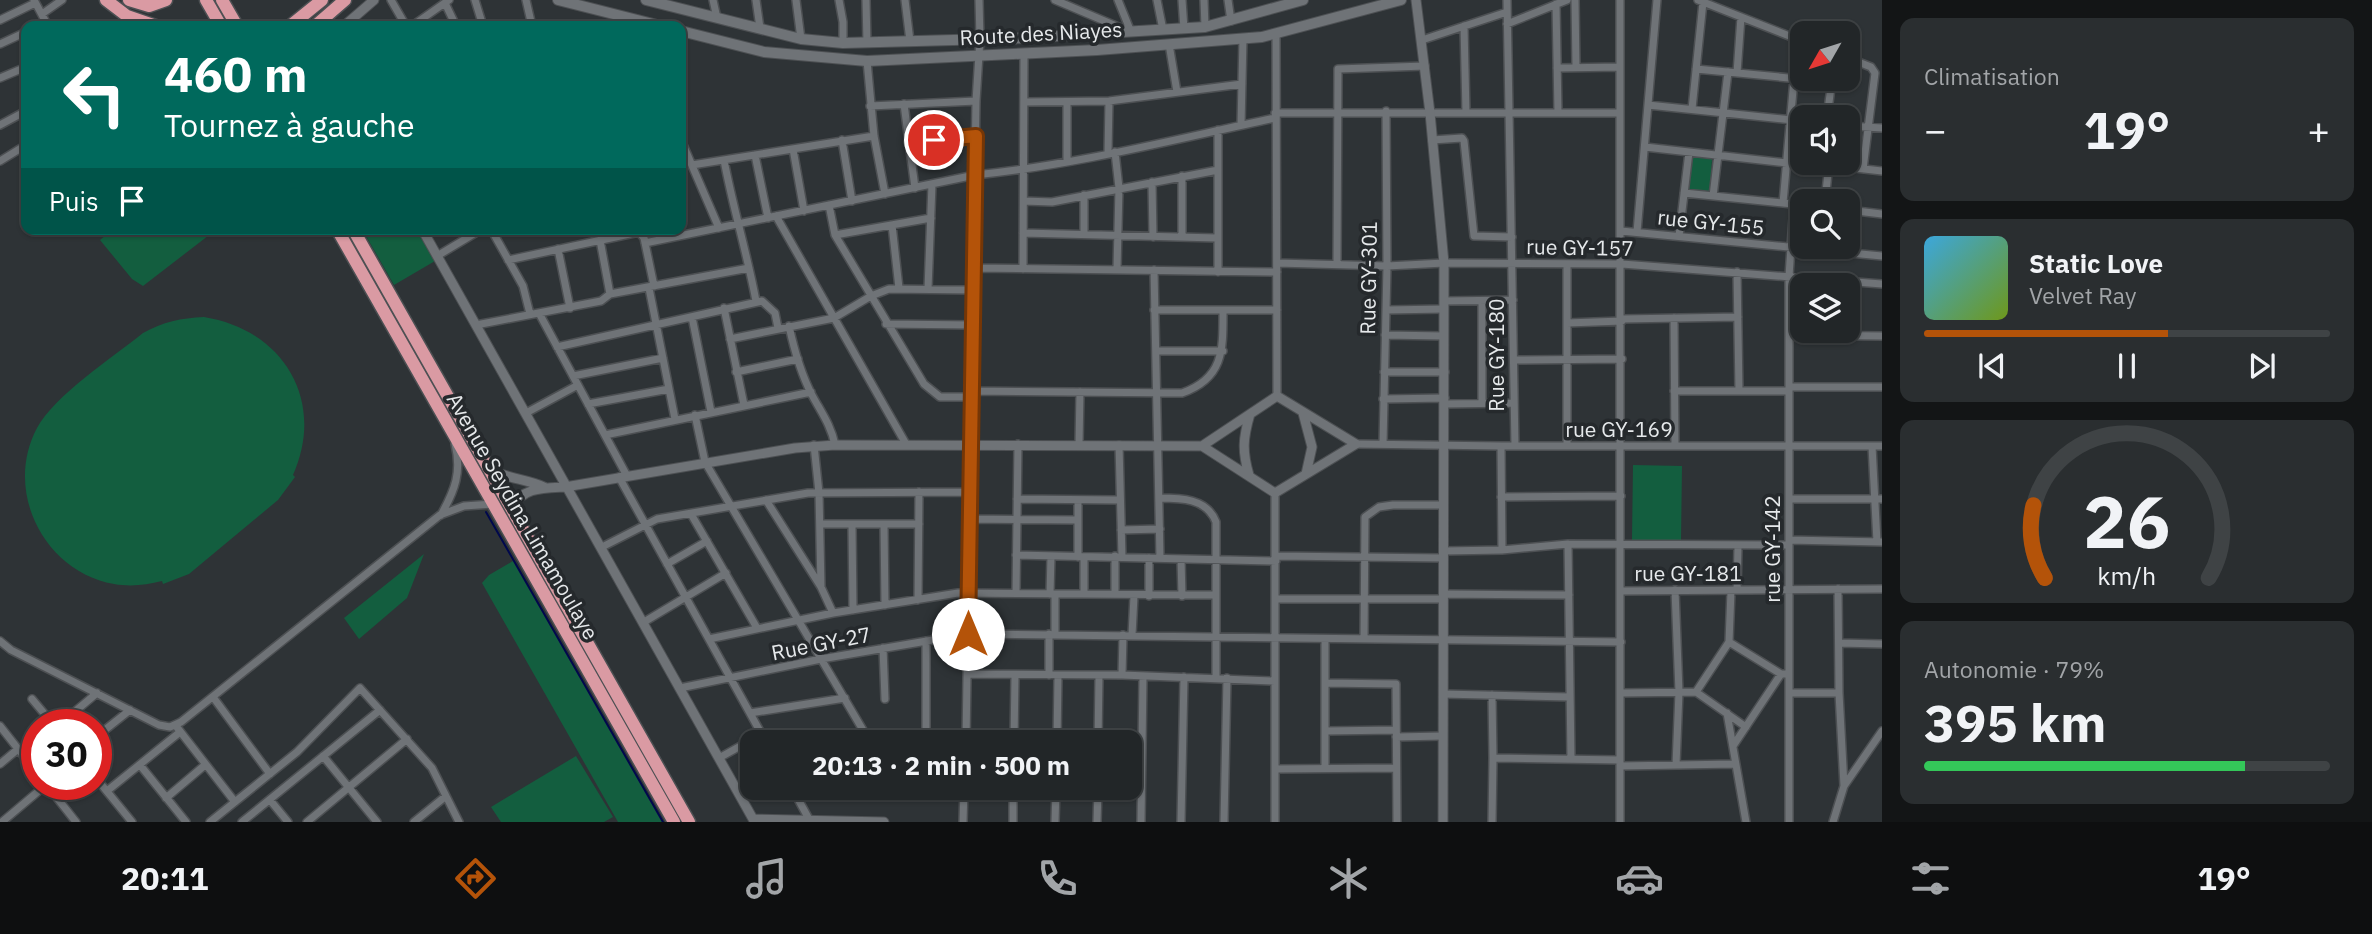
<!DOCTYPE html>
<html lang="fr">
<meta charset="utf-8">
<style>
:root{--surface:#222628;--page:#2a2e30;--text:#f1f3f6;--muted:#a2a5a8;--line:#3f4345;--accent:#b45309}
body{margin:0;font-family:"IBM Plex Sans",sans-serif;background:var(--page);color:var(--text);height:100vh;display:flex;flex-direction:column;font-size:26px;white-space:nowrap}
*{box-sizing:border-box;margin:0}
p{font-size:23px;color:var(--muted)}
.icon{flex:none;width:38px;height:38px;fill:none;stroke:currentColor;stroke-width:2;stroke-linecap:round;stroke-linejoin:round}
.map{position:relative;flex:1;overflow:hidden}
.drawer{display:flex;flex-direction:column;gap:18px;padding:18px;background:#131516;width:490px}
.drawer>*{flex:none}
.top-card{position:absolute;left:21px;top:21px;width:665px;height:214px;border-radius:14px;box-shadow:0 2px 5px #0004,0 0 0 2px var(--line);background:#00695c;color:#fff;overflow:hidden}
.needle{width:46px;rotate:231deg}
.controls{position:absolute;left:1790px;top:21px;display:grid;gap:14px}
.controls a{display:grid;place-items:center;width:70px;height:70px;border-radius:14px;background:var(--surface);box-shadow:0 2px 5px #0004,0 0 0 2px var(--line);font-size:35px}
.speed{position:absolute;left:21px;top:709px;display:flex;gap:14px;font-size:35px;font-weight:700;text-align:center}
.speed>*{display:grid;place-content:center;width:91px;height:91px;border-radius:50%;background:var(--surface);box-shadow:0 2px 5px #0004,0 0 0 2px var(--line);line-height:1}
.speed .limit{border:10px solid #d22;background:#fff;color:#111}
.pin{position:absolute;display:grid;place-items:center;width:60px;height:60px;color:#fff;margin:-30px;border:4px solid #fff;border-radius:50%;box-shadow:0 2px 7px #0007}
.me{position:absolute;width:77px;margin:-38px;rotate:0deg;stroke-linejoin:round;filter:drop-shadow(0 0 5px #0008)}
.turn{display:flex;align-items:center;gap:24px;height:147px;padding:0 28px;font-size:32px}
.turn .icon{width:91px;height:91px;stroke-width:2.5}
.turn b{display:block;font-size:49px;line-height:60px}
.then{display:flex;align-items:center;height:66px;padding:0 28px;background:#0003;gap:14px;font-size:26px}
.big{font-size:52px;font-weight:800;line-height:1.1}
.drawer .tile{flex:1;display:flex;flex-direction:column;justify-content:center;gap:10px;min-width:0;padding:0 24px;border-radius:14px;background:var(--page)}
.drawer .dial{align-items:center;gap:0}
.dial svg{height:182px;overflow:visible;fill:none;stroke:var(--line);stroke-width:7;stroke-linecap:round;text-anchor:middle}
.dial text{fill:var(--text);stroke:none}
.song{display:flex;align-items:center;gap:21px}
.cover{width:84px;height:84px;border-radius:10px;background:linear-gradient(135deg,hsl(200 70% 55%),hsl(80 70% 35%))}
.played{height:7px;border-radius:4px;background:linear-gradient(90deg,var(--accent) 60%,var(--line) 60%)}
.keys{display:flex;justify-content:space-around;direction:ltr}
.heat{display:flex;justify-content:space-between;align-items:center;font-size:38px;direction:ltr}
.charge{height:10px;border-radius:5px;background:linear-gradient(90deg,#34c759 79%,var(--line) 0)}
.trip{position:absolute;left:740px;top:730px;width:402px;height:70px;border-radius:14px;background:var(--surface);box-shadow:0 2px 5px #0004,0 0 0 2px var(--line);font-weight:800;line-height:70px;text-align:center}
.tab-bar{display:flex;height:112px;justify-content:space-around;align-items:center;background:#0e0f10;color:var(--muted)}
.tab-bar .icon{width:49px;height:49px}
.tab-bar .active{color:var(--accent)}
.tab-bar b{font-size:32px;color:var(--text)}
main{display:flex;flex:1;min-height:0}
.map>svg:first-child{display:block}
.green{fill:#135e3f}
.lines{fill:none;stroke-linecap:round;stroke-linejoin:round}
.stream{stroke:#00084d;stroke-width:2}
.minor-casing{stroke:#4d5053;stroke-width:10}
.tertiary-casing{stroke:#4d5053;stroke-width:11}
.secondary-casing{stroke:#4d5053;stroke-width:12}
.trunk-casing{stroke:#4d5053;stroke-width:15}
.minor{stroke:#6f7377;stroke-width:7}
.tertiary{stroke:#6f7377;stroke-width:9}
.secondary{stroke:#6f7377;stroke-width:10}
.trunk{stroke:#da9aa3;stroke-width:12}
.route-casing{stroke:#753606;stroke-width:18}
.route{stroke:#b45309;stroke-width:12}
.labels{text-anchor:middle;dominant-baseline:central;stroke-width:7;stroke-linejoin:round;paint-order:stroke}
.street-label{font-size:21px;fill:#e6e9eb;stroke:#25292c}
</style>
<main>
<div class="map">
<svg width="1882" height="822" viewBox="0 0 1882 822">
<rect width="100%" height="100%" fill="#2e3336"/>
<path class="green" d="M 1692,157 L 1712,159 L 1710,192 L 1689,190 Z
M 113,229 L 217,229 L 143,286 L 132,279 L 100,240 Z
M 362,229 L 416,229 L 435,261 L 394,285 Z
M 204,317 C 284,330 326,401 293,475 L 295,477 L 278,500 L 189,574 L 163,584 L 162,581 C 146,585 131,587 114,584 C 45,572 3,492 37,428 C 54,396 113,357 143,333 C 163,322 181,318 204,317 Z
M 1633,465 L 1682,466 L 1681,541 L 1632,540 Z
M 424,554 L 407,598 L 359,639 L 344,618 Z
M 513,561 L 662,822 L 618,822 L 482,583 L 489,575 Z
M 576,756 L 613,817 L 604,822 L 501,822 L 491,807 Z"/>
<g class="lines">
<path class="stream" d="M 486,512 L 663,822"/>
<g class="minor-casing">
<path id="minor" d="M 34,0 L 48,26
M 391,0 L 406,26
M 475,0 L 483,26
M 526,0 L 532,26
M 713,0 L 717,18
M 756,0 L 760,28
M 796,0 L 801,39
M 839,0 L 843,22 L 843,43
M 866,0 L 867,43
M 905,0 L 910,41
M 1055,0 L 1128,31
M 1118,0 L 1131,32
M 1157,0 L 1163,30
M 1182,0 L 1184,29
M 1204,0 L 1205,27
M 1228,0 L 1231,21
M 1507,0 L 1515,446
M 1575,0 L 1576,67
M 1620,0 L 1620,822
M 1698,0 L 1802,41
M 445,3 L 456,26
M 1556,4 L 1558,113
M 42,14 L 62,0
M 0,20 L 35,3
M 1507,24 L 1567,0
M 412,26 L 449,0
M 1464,26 L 1466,113
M 1276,35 L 1277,396
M 1422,40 L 1507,12
M 0,44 L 26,32
M 1169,44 L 1177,92
M 1848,58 L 1871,67 L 1875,73 L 1863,169
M 867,61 L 874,136 L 885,194
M 1557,68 L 1620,67
M 1696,69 L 1831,82
M 1737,73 L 1741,17
M 0,78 L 26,67
M 1025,102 L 1109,101 L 1242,84
M 1067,103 L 1067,162
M 904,104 L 915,188
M 1648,105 L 1802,121
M 870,106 L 976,101
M 1692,109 L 1703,2
M 1275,113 L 1620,113
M 1827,117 L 1832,80
M 0,125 L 26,111
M 1241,125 L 1243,38
M 1848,126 L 1882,128
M 681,140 L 719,228
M 842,140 L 852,201
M 1432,140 L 1462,138 L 1464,141 L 1474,236 L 1512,237
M 908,142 L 976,136
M 1645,147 L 1787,163
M 793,149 L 804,211
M 1115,152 L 1119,188 L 1117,269
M 1108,153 L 1109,101
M 755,155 L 768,218
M 724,160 C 733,208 747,253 756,301
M 0,161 L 26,145
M 692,165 L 874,136
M 1829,165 L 1882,171
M 1152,182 L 1153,237
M 1684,193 L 1802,205
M 1713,196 L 1728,72
M 1024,201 L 1052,202 L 1218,170
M 1825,201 L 1829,164
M 1783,203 L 1794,79
M 829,205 L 835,235 L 924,384 L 940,397 L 971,397
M 1848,210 L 1882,214
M 776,216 L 906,444
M 892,225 L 899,288
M 491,229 L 523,286 L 530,314
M 637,230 L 644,238 L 654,286
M 1621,231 L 1882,256
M 1637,232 L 1657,0
M 493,233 L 515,229
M 1023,233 L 1217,238
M 1084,234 L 1084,195
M 835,235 L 931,218
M 1679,236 L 1689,152
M 1182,237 L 1182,176
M 600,240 L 610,294
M 645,243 L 975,175 C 1076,165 1176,139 1275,118
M 558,249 L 570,308
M 437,256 L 482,229
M 508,260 L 639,232
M 1277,263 L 1387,266 L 1444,263 L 1622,264 L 1882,284
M 1337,263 L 1338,69 L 1425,66
M 1567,264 L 1567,446
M 973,268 L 1277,272
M 1023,269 L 1024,54
M 1154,270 L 1160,558
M 1218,272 L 1218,130
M 1737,272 L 1739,391
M 649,288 L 675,419
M 928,289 L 932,184
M 1444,301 L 1513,300
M 724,308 L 744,405
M 1154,310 L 1277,310
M 1386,310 L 1444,309
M 539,313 L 627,476
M 692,317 L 711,412
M 1674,318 L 1675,446
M 1622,319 L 1738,317
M 1567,323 L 1622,321
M 886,324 L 973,325
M 476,325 L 601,301 L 610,294 L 749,268
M 789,326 C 794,349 801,374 812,395 C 821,412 831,425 835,445
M 1385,335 L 1444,336
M 1789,335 L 1882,336
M 730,339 L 834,318 L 871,296 L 889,289 L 973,290
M 557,347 L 762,301 L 775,313 L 778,328
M 1157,351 L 1223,351
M 1514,360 L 1622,359
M 736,372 L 798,359
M 1384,372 L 1445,372
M 573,376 L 663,358
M 1789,387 L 1882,387
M 971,391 L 1182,393 C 1224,378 1223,350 1223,311
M 1674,391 L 1789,391
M 1383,399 L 1445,398
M 1482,403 L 1482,301
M 588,404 L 669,389
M 1445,404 L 1514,403
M 526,413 L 578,385
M 695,415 L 705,462 L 870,742
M 605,435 L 811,392
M 1079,444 L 1080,392
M 1356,444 L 1501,446 L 1882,446
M 1383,444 L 1387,266 L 1386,111
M 814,445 L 819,493 L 821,587
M 1119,445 L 1122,557
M 1501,446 L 1502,550
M 1872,446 L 1877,542
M 619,477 L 766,742
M 1501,497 L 1621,496
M 1159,498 C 1180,498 1207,498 1216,522 L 1216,678
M 1017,499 L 1119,500
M 1789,499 L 1882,499
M 766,500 L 821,587 L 833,613
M 1078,500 L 1078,557
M 691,514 L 757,628
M 441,515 C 455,490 462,472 455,444
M 969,519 L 1078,520
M 820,524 L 919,524
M 852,525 L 853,610
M 884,525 L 885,605
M 1121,530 L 1160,529
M 1789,540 L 1882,542
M 1568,544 L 1571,759
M 602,547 L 657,519 L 808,493 L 970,492
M 1443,551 L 1502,550 L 1568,544 L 1789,545
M 1016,555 L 1276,561
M 1276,556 L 1443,558
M 1181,559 L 1182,596
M 667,564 L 707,541
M 1838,589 L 1839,693 L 1844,786
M 1675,590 L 1679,692 L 1676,765
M 1737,590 L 1738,547
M 1621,591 L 1882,589
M 1016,593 L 1018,444
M 1050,594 L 1051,556
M 1084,594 L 1084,557
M 1115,594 L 1115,556
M 1443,594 L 1569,595
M 1149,596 L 1149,558
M 1276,599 L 1443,599
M 918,600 L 919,492
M 644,622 L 726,573
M 1055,634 L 1055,594
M 1132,635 L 1134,596
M 709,639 L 833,613 L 958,593 L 1215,595
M 1364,639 L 1365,517 L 1379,507 L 1393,505 L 1443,505
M 0,641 L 11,650 L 159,725 L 170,727 L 181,722 L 440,515 L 464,506 L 493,504
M 1729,642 L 1781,674 L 1785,674
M 1839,643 L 1882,644
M 883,648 L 885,699
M 968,674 L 1122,675 L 1275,681
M 1049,675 L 1049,634
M 1122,675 L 1123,635
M 1325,683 L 1396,684 L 1397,822
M 680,688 L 821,659 L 968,634 L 1621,642
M 1696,692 L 1729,642 L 1731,591
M 1621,693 L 1696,692 L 1746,727
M 1789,693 L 1839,693
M 1443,694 L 1570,697
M 1492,695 L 1493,758 L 1620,760
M 213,697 L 270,774
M 32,699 L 53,724
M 750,713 L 845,698
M 1727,713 L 1746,822
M 60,724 L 97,693
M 0,726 L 37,773
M 176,726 L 235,802
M 1325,731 L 1396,730
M 96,737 L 130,710
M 1396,737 L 1443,736
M 788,742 L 865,732
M 926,742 L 926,641
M 966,742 L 976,101 L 980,39 L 979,0
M 1014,742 L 1015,676
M 1057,742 L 1058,676
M 1098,742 L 1099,676
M 1733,746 L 1781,674
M 323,756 L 377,822
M 719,758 L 762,734
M 0,764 L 18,749
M 140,765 L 186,822
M 1620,766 L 1735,764
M 1325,768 L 1325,639
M 1275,769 L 1396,768
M 96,778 L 132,822
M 46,784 L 76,822
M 792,788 L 810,821
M 107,791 L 180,732
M 166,798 L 205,765
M 270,800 L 288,822
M 2,822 L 47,784
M 210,822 L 297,752 L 360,688 L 432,768 L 459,822
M 242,822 L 380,710
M 307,822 L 407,739
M 414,822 L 446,796
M 963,822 L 964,788
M 1013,822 L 1013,788
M 1055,822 L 1056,788
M 1097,822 L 1098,788
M 1141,822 L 1143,676
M 1181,822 L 1184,677
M 1224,822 L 1227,678
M 1275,822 L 1275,493
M 1492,822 L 1493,758
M 1789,822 L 1789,276 L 1794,204
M 1833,822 L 1844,786 L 1882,731"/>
</g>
<g class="tertiary-casing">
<path id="tertiary" d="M 1416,0 L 1430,113 L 1444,263 L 1443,822
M 344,26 L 374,0
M 422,229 L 753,819 L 884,822
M 1303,413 L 1312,447 L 1306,474
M 490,469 C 507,479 527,479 544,487
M 1249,475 C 1242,451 1243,438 1250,414
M 512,509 C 521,487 544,488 565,487 L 795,448 L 835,445 L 1202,446 L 1275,493 L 1356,444 L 1277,396 L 1202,446"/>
</g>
<g class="secondary-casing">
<path id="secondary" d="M 558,0 L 661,26
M 646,0 L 801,39 L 843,43 L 1024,38 L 1205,27 L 1303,0
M 681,31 L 764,52 L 867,61 L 1097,50 L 1262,37 L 1401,0"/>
</g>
<g class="trunk-casing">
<path id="trunk" d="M 106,0 L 127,16 L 156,26
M 129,0 L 149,6 L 166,0
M 206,0 L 221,26
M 222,0 L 237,26
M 290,26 L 322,0
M 315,26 L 345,0
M 337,229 L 674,822
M 353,229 L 689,822"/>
</g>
<use href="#minor" class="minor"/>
<use href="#tertiary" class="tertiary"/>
<use href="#secondary" class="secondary"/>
<use href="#trunk" class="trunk"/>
</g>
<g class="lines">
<g class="route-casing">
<path id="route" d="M 934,140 L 976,136 L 968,634"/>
</g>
<use href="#route" class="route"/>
</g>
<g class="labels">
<g class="street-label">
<text transform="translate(1041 33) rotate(-3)">Route des Niayes</text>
<text transform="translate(1711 222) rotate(6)">rue GY-155</text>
<text transform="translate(1580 247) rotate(1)">rue GY-157</text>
<text transform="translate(1368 278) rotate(-89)">Rue GY-301</text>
<text transform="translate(1496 355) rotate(-90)">Rue GY-180</text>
<text x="1619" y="429">rue GY-169</text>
<text transform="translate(523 516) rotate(60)">Avenue Seydina Limamoulaye</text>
<text transform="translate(1772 549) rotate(-90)">rue GY-142</text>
<text x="1688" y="573">rue GY-181</text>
<text transform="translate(821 643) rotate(-11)">Rue GY-27</text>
</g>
</g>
</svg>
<div class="controls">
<a><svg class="needle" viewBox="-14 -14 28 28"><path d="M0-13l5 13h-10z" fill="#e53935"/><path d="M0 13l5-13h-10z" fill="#a2a5a8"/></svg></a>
<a><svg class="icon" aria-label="sound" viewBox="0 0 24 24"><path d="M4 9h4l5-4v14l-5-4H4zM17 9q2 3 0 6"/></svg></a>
<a><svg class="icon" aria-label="search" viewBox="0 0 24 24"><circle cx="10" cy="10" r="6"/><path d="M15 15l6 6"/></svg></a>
<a><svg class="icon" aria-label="layers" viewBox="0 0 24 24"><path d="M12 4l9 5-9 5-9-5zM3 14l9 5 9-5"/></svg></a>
</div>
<div class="speed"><div class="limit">30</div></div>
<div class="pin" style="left:934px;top:140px;background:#d93025"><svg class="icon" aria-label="arrive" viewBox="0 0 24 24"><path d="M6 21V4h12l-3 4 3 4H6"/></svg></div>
<svg class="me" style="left:968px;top:634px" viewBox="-20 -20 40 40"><circle r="19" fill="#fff"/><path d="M0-13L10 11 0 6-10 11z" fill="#b45309"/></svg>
<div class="trip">20:13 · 2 min · 500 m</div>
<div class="top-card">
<div class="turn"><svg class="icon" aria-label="left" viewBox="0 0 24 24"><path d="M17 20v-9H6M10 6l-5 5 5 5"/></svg><div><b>460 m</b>Tournez à gauche</div></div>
<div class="then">Puis<svg class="icon" aria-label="arrive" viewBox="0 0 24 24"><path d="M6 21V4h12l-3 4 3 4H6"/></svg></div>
</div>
</div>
<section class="drawer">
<div class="tile"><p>Climatisation</p>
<div class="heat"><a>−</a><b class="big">19°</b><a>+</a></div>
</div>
<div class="tile">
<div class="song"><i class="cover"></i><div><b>Static Love</b><p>Velvet Ray</p></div></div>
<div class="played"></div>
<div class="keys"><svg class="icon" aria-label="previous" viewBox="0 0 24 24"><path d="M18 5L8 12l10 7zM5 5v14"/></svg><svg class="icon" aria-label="pause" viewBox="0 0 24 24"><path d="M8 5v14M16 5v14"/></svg><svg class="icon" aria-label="next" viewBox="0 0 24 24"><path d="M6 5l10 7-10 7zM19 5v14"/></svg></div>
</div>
<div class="tile dial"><svg viewBox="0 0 100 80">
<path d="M14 69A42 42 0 1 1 86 69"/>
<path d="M14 69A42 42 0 0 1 9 37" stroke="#b45309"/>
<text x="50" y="56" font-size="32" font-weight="700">26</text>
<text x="50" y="72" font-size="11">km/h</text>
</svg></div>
<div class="tile"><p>Autonomie · 79%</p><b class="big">395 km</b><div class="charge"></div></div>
</section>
</main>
<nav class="tab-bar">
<b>20:11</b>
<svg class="icon active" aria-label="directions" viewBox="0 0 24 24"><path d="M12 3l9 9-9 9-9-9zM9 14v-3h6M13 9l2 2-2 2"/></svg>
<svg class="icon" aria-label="music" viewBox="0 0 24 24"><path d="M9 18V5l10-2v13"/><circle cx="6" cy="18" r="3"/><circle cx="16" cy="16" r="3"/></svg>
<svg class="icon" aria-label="phone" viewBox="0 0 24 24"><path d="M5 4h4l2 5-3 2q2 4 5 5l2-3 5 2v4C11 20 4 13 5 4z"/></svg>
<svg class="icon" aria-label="climate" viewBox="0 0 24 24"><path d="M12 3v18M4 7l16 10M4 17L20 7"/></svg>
<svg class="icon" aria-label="car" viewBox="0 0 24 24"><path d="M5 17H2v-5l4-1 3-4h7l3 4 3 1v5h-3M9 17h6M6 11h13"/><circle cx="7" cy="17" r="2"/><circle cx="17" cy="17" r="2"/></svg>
<svg class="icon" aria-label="filters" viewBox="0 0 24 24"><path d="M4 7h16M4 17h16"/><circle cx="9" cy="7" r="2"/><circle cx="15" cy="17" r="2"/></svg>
<b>19°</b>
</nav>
